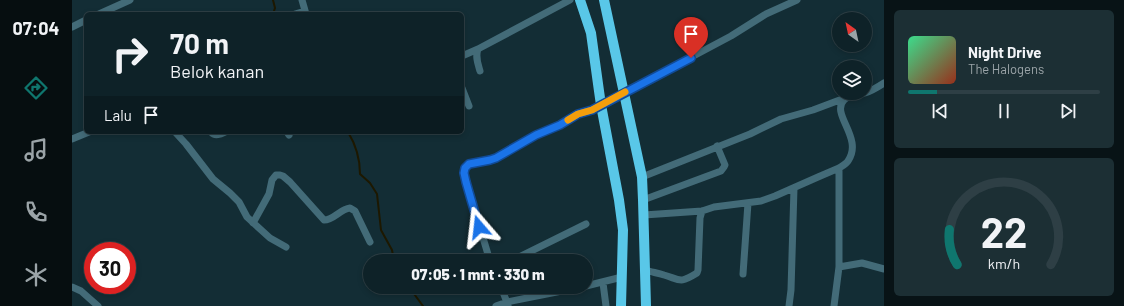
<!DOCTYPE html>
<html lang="id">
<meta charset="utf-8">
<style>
:root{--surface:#0e2228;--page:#1c2f34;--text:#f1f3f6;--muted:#9ba4a8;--line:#2e3f45;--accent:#0f766e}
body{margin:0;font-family:Barlow,sans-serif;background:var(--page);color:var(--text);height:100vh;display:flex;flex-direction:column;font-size:15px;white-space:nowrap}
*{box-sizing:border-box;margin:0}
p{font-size:13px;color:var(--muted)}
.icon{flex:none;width:22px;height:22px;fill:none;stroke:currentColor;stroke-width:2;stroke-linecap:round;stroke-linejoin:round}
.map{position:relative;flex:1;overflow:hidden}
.side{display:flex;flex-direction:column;gap:10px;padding:10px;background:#081316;width:240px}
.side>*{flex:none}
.top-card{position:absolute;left:12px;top:12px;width:380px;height:122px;border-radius:6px;box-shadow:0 2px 6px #0003,0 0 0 1px var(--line);background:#0e2228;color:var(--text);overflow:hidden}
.needle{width:26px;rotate:327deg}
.buttons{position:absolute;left:760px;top:12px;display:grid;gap:8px}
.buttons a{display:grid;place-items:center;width:40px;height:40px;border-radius:50%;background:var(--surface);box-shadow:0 2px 6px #0003,0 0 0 1px var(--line);font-size:20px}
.speed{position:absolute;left:12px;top:242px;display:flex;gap:8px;font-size:20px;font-weight:700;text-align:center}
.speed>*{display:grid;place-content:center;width:52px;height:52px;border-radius:50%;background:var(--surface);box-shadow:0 2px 6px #0003,0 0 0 1px var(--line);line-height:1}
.speed .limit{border:6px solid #d22;background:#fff;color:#111}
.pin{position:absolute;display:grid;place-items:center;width:34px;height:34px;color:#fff;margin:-41px -17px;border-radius:50% 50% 50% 0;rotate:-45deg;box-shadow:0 0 4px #0007}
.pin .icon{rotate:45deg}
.me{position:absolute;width:44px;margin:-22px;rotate:343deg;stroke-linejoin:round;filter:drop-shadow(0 0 3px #0008)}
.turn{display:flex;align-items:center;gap:14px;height:84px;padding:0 20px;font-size:18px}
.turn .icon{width:52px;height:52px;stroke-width:2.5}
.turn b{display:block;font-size:28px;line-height:34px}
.then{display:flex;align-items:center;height:38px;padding:0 20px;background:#0003;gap:8px;font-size:15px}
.side .card{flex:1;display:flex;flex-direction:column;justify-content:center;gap:6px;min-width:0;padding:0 14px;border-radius:6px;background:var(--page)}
.side .dial{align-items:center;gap:0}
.dial svg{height:104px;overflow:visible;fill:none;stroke:var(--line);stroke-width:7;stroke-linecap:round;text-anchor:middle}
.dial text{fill:var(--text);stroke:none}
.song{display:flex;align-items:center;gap:12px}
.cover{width:48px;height:48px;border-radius:6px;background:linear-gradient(135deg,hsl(150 70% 55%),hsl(10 70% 35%))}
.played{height:4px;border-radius:2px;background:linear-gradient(90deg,var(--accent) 15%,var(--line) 15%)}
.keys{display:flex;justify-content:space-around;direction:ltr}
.trip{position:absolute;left:291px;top:254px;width:230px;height:40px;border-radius:20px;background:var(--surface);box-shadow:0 2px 6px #0003,0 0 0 1px var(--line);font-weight:800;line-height:40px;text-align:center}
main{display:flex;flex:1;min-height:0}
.dock{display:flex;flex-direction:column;width:72px;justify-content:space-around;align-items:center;background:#060e10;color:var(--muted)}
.dock .icon{width:28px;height:28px}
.dock .current{color:var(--accent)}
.dock b{font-size:18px;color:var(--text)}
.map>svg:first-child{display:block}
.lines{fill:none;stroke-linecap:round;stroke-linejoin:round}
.stream{stroke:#1d1800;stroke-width:2}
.minor{stroke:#436b78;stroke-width:7}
.highway{stroke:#59c7e8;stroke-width:10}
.route-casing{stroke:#114b97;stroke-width:10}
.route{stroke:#1a73e8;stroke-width:7}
.slow{stroke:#f59e0b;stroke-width:7}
</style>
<main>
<nav class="dock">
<b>07:04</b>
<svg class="icon current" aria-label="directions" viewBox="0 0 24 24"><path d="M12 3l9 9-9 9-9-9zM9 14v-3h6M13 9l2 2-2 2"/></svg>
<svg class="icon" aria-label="music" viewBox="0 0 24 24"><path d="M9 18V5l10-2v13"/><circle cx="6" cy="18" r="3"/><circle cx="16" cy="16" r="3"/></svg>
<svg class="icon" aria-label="phone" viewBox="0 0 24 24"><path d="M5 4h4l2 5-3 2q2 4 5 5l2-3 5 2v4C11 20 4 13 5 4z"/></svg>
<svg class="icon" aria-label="climate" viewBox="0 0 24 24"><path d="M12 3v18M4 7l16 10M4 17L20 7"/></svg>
</nav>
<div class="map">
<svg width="812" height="306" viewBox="0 0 812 306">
<rect width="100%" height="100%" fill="#132d35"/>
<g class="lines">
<path class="stream" d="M 201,0 L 203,8 L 201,14
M 276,132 C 284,145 288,159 288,174 L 298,183 L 305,194 L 309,230 L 320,250 L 322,261
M 337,287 L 351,306"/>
<path class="minor" d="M 230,0 L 234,14
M 27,14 L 58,0
M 223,14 L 233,11
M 0,27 L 14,20
M 390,56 L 406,49
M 408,71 C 406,64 403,57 406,49 L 498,0
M 390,88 L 397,106
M 103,132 L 114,144 L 141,179 L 158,193 L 167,202 L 175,217 L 198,238 L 214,247
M 139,132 C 143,137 149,134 153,132
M 215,132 L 217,135
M 0,139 L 17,132
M 570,177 L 678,134 L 709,119 L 741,110 L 773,98
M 571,200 L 649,171 L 652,167 L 653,165 L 645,146
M 572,215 L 630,211 L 642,207 L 689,201 L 703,196 L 746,177 L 767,168
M 181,223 L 197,194 L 200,180 L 204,175 L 208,175 L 211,176 L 218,182 L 252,220 C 262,220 268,209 278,208 L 283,211 L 298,242
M 418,261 L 393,178 L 393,168 L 397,164 L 418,160 L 424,158 L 433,152 L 464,135 L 488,125 L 506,114 L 520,110 L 659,36 L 694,14 L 725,0
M 439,261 L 514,224
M 767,267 L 790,263 L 812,269
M 573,270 C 579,272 586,273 592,275 C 609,280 607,284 625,273 L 626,270 L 628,218 L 630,211
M 671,274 L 676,203
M 531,283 L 534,306
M 514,286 L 550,277
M 0,287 L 9,291 L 26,306
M 429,287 L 436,305
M 424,306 L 435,302 L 510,287
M 717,306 L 719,290 L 722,188
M 762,306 L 767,267 L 767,168 C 770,166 774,164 776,161 C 792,138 758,114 772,100 C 777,95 786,95 793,93 C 799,91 806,87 812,83"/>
<path class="highway" d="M 508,0 L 519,33 L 527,91 L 529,105 L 547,200 L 551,230 L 549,306
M 532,0 L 570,177 L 571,200 L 574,306"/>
</g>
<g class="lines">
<g class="route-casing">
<path id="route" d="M 407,227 L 394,182 L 392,173 L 393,168 L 397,164 L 418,160 L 424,158 L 464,135 L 488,125 L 506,114 L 520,110 L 619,58"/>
</g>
<use href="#route" class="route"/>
<path class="slow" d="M 496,120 L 506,114 L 520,110 L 553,92"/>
</g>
</svg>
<div class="buttons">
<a><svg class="needle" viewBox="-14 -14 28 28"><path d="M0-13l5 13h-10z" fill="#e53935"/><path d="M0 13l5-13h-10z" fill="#9ba4a8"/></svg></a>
<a><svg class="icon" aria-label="layers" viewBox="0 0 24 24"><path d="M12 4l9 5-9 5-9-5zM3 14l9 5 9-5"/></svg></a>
</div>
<div class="speed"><div class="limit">30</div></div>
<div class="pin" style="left:619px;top:58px;background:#d93025"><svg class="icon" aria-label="arrive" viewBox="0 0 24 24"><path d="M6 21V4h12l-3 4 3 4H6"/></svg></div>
<svg class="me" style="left:407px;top:227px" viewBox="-20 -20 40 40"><path d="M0-17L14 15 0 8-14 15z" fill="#1a73e8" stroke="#fff" stroke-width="4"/></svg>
<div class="trip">07:05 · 1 mnt · 330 m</div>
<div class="top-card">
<div class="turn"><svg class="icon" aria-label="right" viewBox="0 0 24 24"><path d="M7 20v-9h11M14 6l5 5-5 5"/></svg><div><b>70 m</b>Belok kanan</div></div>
<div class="then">Lalu<svg class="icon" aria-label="arrive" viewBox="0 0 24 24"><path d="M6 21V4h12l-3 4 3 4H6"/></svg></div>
</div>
</div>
<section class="side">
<div class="card">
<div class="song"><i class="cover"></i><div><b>Night Drive</b><p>The Halogens</p></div></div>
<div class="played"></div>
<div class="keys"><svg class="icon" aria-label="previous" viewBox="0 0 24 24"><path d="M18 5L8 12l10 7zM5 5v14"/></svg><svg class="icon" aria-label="pause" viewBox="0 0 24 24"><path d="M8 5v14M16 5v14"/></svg><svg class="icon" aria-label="next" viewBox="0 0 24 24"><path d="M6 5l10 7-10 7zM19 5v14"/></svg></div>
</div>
<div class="card dial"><svg viewBox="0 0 100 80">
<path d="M14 69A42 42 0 1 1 86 69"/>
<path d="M14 69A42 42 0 0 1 8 42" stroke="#0f766e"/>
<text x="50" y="56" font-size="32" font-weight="700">22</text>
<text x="50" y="72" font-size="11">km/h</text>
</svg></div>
</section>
</main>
